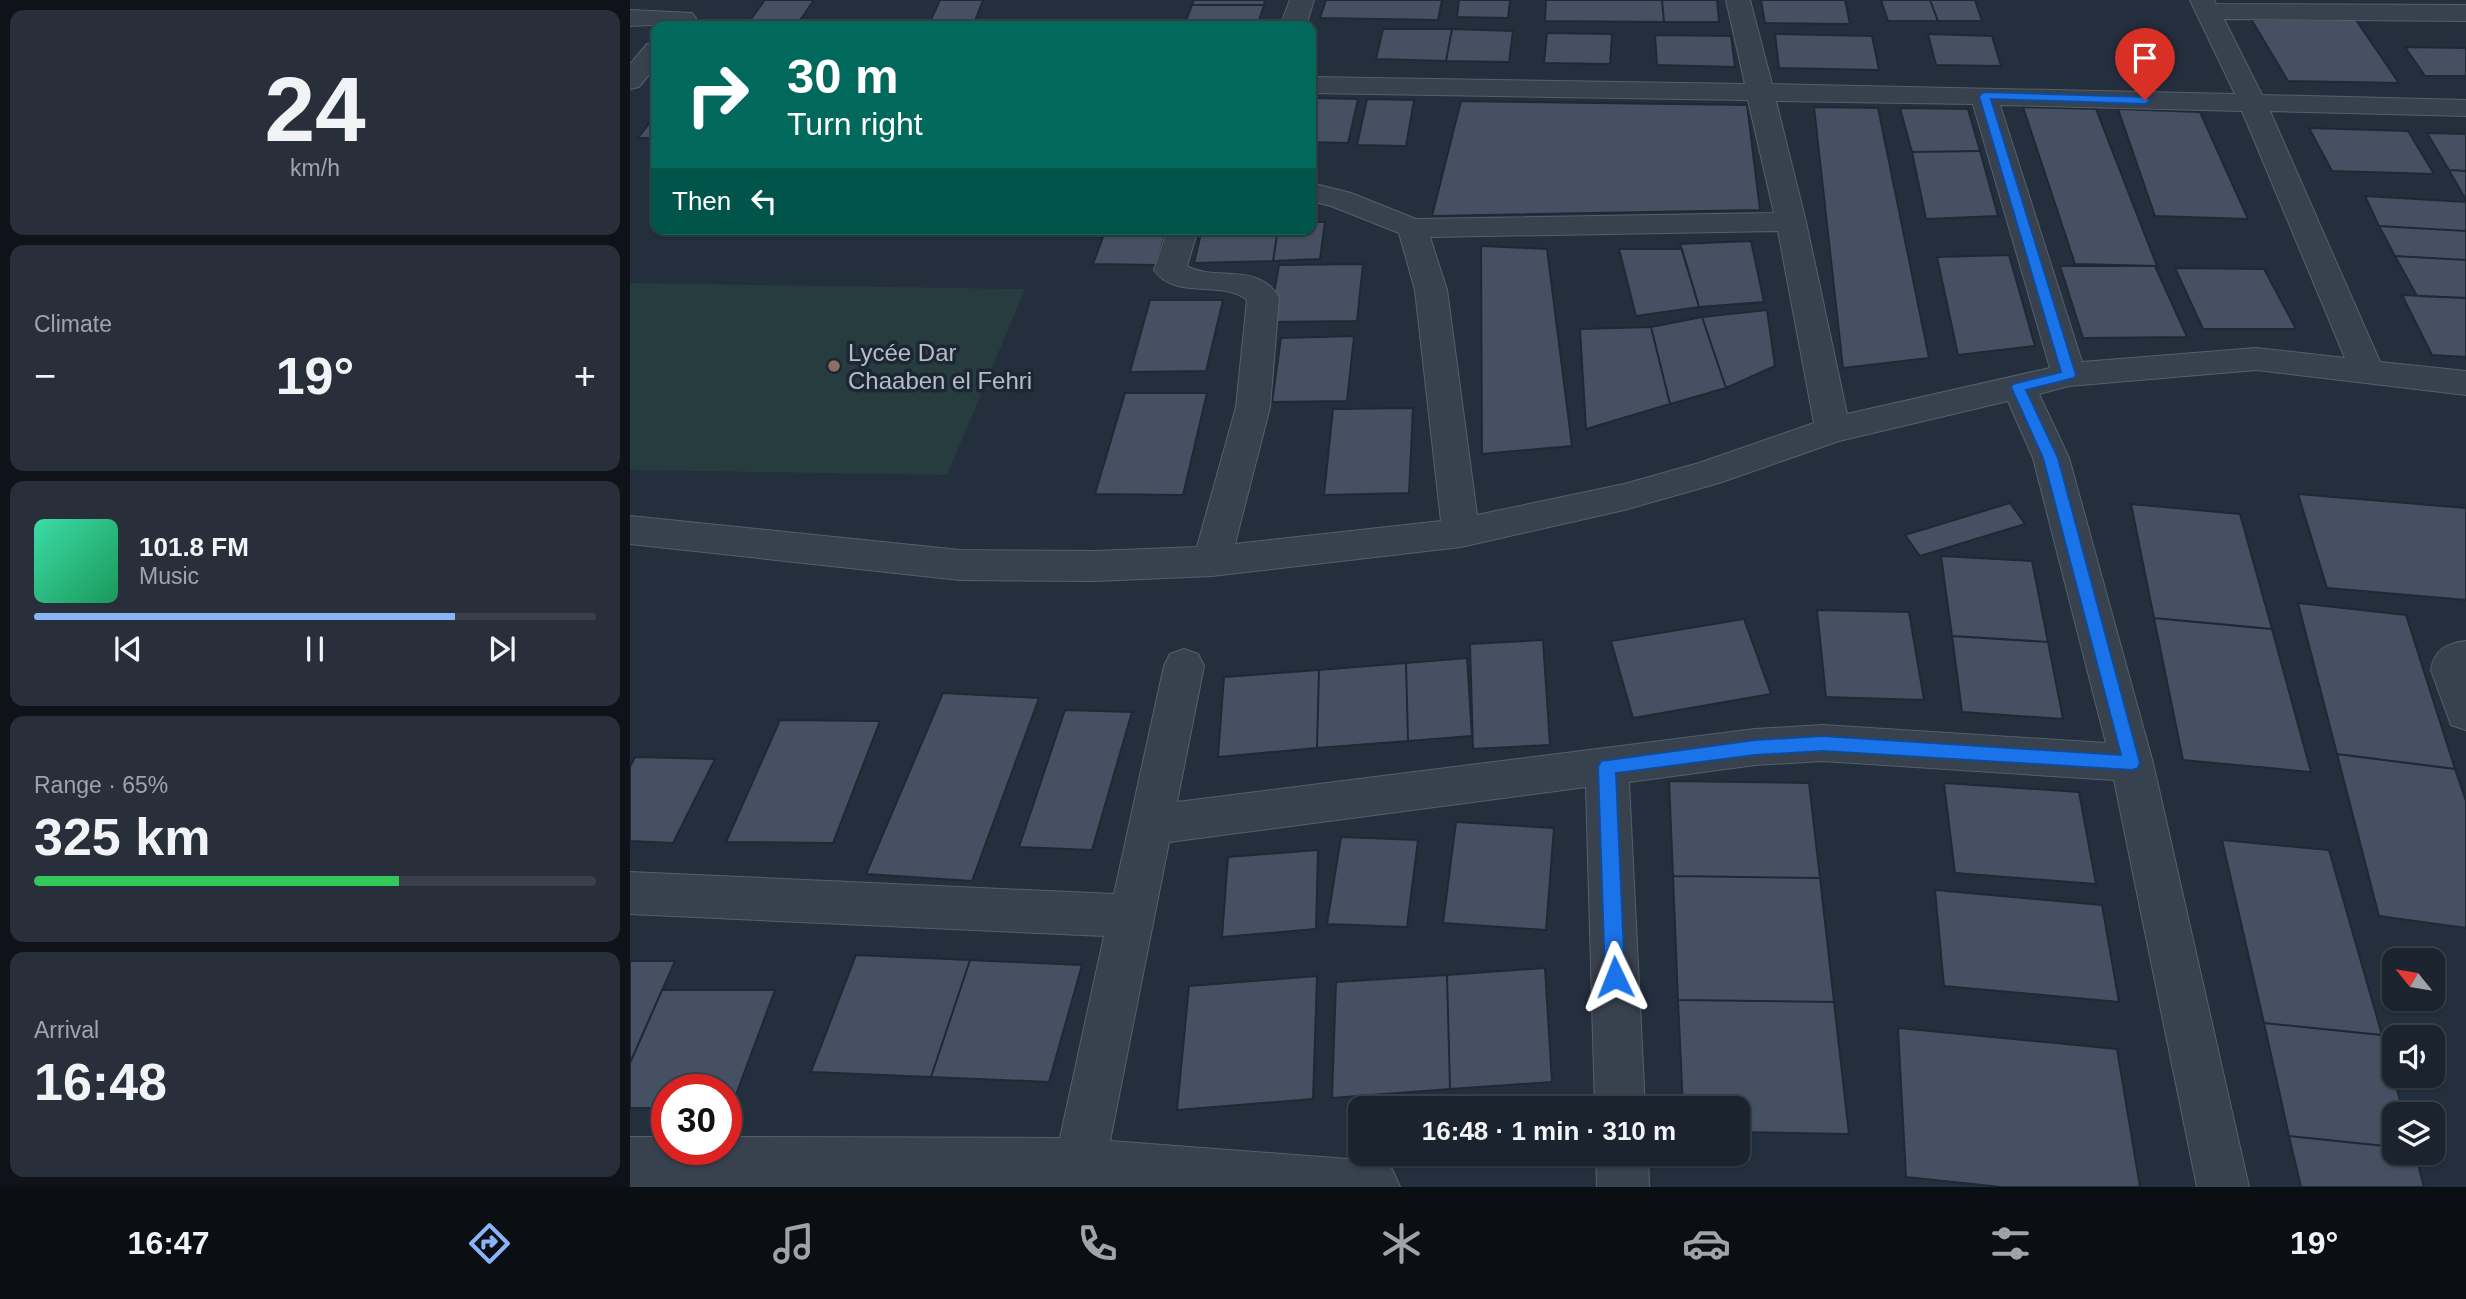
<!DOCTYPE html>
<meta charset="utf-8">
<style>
:root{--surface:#1b232e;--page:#282f3a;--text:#f1f3f6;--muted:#a0a4aa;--line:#39404a;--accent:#8ab4f8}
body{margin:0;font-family:Helvetica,sans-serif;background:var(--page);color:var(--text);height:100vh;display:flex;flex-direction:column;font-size:26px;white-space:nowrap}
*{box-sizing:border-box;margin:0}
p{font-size:23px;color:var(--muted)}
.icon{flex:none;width:38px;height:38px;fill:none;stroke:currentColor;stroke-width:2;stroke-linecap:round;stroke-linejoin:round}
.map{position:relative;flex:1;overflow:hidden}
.side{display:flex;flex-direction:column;gap:10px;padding:10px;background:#0f1319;width:630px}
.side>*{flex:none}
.banner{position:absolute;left:21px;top:21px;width:665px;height:214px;border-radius:14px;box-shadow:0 2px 5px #0004,0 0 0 2px var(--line);background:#00695c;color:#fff;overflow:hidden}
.needle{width:46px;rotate:300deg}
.tools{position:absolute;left:1752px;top:948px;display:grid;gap:14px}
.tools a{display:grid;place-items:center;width:63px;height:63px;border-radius:14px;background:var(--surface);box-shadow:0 2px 5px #0004,0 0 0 2px var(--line);font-size:35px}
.speed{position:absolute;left:21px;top:1074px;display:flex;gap:14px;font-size:35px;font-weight:700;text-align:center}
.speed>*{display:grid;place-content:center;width:91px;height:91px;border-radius:50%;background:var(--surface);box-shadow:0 2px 5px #0004,0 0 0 2px var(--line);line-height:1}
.speed .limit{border:10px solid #d22;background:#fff;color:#111}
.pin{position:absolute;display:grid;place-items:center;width:60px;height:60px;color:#fff;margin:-72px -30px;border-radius:50% 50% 50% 0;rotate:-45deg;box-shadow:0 0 7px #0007}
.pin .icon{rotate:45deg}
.me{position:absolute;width:77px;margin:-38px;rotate:358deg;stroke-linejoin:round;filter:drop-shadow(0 0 5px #0008)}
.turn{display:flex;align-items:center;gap:24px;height:147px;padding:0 21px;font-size:32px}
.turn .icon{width:91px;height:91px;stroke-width:2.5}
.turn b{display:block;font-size:49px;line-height:60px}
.then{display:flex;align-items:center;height:66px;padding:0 21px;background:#0003;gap:14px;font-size:26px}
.big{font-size:52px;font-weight:700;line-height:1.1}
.side .tile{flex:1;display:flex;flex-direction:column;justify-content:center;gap:10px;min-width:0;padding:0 24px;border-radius:14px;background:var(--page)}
.side .dial{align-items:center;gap:0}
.dial b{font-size:91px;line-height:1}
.song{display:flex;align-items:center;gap:21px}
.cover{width:84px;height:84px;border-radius:10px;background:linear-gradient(135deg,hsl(160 70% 55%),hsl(150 70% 35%))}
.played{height:7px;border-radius:4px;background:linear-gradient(90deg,var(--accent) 75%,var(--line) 75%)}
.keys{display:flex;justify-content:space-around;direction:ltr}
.heat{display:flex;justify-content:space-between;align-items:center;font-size:38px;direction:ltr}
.charge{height:10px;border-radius:5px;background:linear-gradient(90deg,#34c759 65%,var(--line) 0)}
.trip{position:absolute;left:718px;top:1096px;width:402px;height:70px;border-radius:14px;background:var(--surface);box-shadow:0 2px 5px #0004,0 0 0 2px var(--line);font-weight:700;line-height:70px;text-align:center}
.menu{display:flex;height:112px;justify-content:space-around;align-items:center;background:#0b0e12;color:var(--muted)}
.menu .icon{width:49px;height:49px}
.menu .on{color:var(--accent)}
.menu b{font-size:32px;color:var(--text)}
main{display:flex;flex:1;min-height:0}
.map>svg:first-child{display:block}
.green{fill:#263c3f}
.building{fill:#455162;stroke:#1f2835;stroke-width:2}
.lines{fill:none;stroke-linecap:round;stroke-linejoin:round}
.minor-casing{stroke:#565f6c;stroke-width:2}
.minor{fill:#38414e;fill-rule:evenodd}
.route{fill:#1a73e8;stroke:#114b97;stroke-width:2}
.education-dot{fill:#8d6e63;stroke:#1d2633;stroke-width:2.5}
.labels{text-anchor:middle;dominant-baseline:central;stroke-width:7;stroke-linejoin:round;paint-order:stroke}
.poi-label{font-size:24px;fill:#b4bcc9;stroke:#1d2633;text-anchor:start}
</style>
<main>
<section class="side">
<div class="tile dial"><b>24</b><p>km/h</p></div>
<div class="tile"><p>Climate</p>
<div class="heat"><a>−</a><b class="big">19°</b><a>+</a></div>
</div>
<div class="tile">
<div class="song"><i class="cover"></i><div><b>101.8 FM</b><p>Music</p></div></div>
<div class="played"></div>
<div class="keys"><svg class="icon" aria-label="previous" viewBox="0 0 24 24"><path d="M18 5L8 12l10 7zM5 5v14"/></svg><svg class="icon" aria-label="pause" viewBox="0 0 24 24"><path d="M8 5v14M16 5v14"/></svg><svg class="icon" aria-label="next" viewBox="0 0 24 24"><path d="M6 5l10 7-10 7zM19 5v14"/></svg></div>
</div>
<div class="tile"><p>Range · 65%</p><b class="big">325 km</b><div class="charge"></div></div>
<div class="tile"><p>Arrival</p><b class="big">16:48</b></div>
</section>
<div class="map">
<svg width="1836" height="1187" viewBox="0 0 1836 1187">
<rect width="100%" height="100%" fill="#242f3e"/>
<path class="green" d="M 0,283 L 395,289 L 317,475 L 0,470 Z"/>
<path class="building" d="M 135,0 L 184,0 L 166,26 L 116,26 Z
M 310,0 L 353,0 L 343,26 L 298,26 Z
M 564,0 L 635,0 L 634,5 L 562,5 Z
M 696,0 L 812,0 L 808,20 L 690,18 Z
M 829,0 L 880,0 L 878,18 L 827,17 Z
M 916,0 L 1032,0 L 1034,22 L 915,21 Z
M 1032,0 L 1087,0 L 1089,22 L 1034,22 Z
M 1131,0 L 1215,0 L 1220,24 L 1135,23 Z
M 1251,0 L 1300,0 L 1308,21 L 1258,21 Z
M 1300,0 L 1345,0 L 1352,21 L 1308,21 Z
M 562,5 L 634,5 L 627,26 L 554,26 Z
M 1621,19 L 1726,20 L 1769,83 L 1658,81 Z
M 753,29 L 822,29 L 816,61 L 746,59 Z
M 822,29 L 883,31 L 879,62 L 816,61 Z
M 917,33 L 982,34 L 980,64 L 914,63 Z
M 1145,34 L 1242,36 L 1249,70 L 1149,68 Z
M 1298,34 L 1362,36 L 1371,66 L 1306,65 Z
M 1025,35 L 1101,36 L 1105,67 L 1027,65 Z
M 1775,47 L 1836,48 L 1836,76 L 1795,76 Z
M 681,98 L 728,99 L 718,143 L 681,142 Z
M 737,99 L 784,100 L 776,146 L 727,145 Z
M 831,101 L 1117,105 L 1130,210 L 802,216 Z
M 1184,107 L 1248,108 L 1299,358 L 1213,368 Z
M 1393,107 L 1466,109 L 1527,266 L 1445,264 Z
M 1270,108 L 1338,109 L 1350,151 L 1282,152 Z
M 1488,109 L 1570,112 L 1618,219 L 1525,216 Z
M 21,121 L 26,121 L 26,138 L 8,138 Z
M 1679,128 L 1778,131 L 1804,174 L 1702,171 Z
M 1797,133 L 1836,134 L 1836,171 L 1819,170 Z
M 1350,151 L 1368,216 L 1296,219 L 1282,152 Z
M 1819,170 L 1836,171 L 1836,200 Z
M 1735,196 L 1836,202 L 1836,231 L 1749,226 Z
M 681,222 L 695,222 L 690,259 L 643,261 L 648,229 L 681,229 Z
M 1749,226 L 1836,231 L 1836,260 L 1765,256 Z
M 476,229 L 537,229 L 526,265 L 463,264 Z
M 572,229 L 648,229 L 643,261 L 564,263 Z
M 1121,241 L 1134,302 L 1069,307 L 1050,244 Z
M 851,246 L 917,249 L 942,446 L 852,454 Z
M 989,249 L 1052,249 L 1069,307 L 1006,316 Z
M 1379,255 L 1405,346 L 1328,355 L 1307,257 Z
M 1765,256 L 1836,260 L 1836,298 L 1787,296 Z
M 733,264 L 727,321 L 639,322 L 649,265 Z
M 1430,266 L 1525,266 L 1557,337 L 1453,338 Z
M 1545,268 L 1634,269 L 1666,329 L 1573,329 Z
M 1772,295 L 1836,298 L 1836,357 L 1802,355 Z
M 520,300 L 593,300 L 576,371 L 500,372 Z
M 1137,310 L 1145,366 L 1096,388 L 1072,317 Z
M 1072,317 L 1096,388 L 1040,404 L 1021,327 Z
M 1021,327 L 1040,404 L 956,429 L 950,329 Z
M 724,336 L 717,401 L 642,402 L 651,338 Z
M 495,393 L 577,393 L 553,495 L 465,494 Z
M 783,408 L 779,493 L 694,495 L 703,409 Z
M 1668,494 L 1836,508 L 1836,600 L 1697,588 Z
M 1380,503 L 1395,524 L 1290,556 L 1275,535 Z
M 1501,504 L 1610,514 L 1642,629 L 1524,618 Z
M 1311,556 L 1402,561 L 1418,642 L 1322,636 Z
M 1668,603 L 1776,615 L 1825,769 L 1707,754 Z
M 1187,610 L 1279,612 L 1294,700 L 1196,697 Z
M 1524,618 L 1642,629 L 1681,772 L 1553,760 Z
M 1114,619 L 1141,694 L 1003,718 L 981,641 Z
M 1322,636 L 1418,642 L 1433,719 L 1332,712 Z
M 913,640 L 920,745 L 843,749 L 840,644 Z
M 837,658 L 842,736 L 778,741 L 776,663 Z
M 776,663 L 778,741 L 687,748 L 689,670 Z
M 689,670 L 687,748 L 588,757 L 594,677 Z
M 313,693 L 409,698 L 342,881 L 236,874 Z
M 435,710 L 502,712 L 462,850 L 389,847 Z
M 150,720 L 250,721 L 203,843 L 96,842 Z
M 1707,754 L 1825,769 L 1836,801 L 1836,928 L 1749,916 Z
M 5,757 L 85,759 L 43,843 L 0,841 L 0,767 Z
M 1039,781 L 1179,783 L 1190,878 L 1043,876 Z
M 1314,783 L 1449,792 L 1466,884 L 1325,873 Z
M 826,822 L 924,828 L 916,930 L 813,923 Z
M 711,837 L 788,840 L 777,927 L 697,924 Z
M 1592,840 L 1699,850 L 1752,1035 L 1634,1023 Z
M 688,850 L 686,929 L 592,937 L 598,857 Z
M 1043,876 L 1190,878 L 1204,1002 L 1048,1000 Z
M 1305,890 L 1472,905 L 1489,1002 L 1314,986 Z
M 226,955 L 340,960 L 301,1077 L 181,1072 Z
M 340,960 L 452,965 L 419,1082 L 301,1077 Z
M 0,961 L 45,961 L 0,1063 Z
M 915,968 L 922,1082 L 820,1089 L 817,975 Z
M 817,975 L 820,1089 L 702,1098 L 706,982 Z
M 687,976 L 683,1099 L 547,1110 L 559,986 Z
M 32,990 L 145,990 L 101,1108 L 96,1108 L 96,1090 L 37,1090 L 37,1108 L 0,1108 L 0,1063 Z
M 1048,1000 L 1204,1002 L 1219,1134 L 1108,1132 L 1108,1108 L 1053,1108 Z
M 1634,1023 L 1752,1035 L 1774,1115 L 1764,1115 L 1764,1147 L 1659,1136 Z
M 1268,1028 L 1487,1049 L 1510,1187 L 1371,1187 L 1276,1177 Z
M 1659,1136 L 1764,1147 L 1764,1153 L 1785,1153 L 1794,1187 L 1671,1187 Z"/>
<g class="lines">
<g class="minor-casing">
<path id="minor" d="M 660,0 L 684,0 L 676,26 L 650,26 Z
M 1096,0 L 1120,0 L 1142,84 L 1605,94 L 1560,0 L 1584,0 L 1586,4 L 1836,5 L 1836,21 L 1594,19 L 1632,95 L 1836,100 L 1836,116 L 1640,111 L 1750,362 L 1836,371 L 1836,395 L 1626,370 L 1439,386 L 1409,394 L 1439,458 L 1523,763 L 1619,1187 L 1567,1187 L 1484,780 L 1193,761 L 1125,765 L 999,782 L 1015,1108 L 965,1108 L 956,787 L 539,842 L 480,1141 L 744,1161 L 762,1169 L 770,1187 L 0,1187 L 0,1137 L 37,1137 L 37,1150 L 96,1150 L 96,1137 L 430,1138 L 474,936 L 0,914 L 0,872 L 484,894 L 534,666 L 540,654 L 554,649 L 568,654 L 574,666 L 547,802 L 1125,729 L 1193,725 L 1476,743 L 1403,458 L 1378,401 L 1209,441 L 1089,483 L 994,510 L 831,547 L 582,576 L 465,581 L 330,580 L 0,544 L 0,516 L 330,550 L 465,551 L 567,547 L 606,407 L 617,300 C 592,279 545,301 524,270 L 538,229 L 568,229 L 557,266 C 586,282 626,261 649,297 L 640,407 L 605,544 L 811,521 L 785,290 L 769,233 L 701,206 L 681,201 L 681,183 L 721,193 L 786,219 L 1144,213 L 1118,100 L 681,93 L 681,77 L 1115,84 ZM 1146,101 L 1343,104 L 1420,368 L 1217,414 L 1176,222 ZM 1370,105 L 1612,111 L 1715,358 L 1626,348 L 1452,362 ZM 1148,231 L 1184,423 L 1069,463 L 994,484 L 847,515 L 817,290 L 800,237 Z
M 0,10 L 62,13 L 66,18 L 62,23 L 0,26 Z
M 26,42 L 26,66 L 9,87 L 0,89 L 0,64 L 17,44 Z
M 1836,641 L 1836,730 L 1821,725 L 1801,670 C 1804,650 1817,643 1836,641 Z
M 966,1153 L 1018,1153 L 1019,1187 L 967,1187 Z"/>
</g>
<use href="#minor" class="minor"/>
</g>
<path class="route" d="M 1354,92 L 1515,97 L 1521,100 L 1515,104 L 1361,99 L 1446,375 L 1444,378 L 1396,390 L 1428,458 L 1510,763 L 1508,768 L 1502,770 L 1193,751 L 1125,755 L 986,773 L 995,977 L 992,983 L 985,986 L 978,983 L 975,977 L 968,767 L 971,761 L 1125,740 L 1193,736 L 1491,755 L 1413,458 L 1381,387 L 1383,384 L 1431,372 L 1349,96 Z"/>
<circle class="education-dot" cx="204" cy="366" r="7"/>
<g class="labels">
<g class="poi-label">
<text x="218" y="352">Lycée Dar<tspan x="218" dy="28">Chaaben el Fehri</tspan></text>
</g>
</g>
</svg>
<div class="tools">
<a><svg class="needle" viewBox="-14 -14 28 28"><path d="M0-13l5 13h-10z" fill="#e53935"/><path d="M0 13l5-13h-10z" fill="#a0a4aa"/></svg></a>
<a><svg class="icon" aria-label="sound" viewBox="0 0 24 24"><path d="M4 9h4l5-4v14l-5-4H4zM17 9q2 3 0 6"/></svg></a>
<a><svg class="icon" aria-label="layers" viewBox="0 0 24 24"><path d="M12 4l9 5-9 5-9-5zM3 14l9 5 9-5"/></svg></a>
</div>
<div class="speed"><div class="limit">30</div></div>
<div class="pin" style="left:1515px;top:100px;background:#d93025"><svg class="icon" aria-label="arrive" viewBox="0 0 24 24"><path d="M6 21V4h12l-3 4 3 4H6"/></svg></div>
<svg class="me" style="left:985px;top:977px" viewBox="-20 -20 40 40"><path d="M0-17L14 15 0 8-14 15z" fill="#1a73e8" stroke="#fff" stroke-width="4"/></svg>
<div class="trip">16:48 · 1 min · 310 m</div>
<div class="banner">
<div class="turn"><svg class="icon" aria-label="right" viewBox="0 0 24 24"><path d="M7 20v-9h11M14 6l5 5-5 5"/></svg><div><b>30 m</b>Turn right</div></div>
<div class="then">Then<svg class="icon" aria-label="left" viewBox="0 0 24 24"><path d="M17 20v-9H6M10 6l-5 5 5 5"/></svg></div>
</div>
</div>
</main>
<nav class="menu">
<b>16:47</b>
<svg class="icon on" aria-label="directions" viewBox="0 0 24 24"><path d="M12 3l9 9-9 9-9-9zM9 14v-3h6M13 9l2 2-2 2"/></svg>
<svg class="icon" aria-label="music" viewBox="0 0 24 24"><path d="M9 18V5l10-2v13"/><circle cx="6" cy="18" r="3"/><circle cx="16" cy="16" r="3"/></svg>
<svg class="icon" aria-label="phone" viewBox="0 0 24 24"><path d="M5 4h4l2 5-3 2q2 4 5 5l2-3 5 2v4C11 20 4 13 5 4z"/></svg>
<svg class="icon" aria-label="climate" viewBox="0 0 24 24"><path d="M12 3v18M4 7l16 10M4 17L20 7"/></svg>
<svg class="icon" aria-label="car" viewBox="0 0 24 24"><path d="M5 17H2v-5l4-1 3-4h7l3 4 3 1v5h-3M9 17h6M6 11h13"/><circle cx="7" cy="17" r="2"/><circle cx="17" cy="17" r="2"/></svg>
<svg class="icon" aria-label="filters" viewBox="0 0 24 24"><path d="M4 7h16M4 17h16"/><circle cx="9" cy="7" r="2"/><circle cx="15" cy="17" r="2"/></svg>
<b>19°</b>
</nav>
